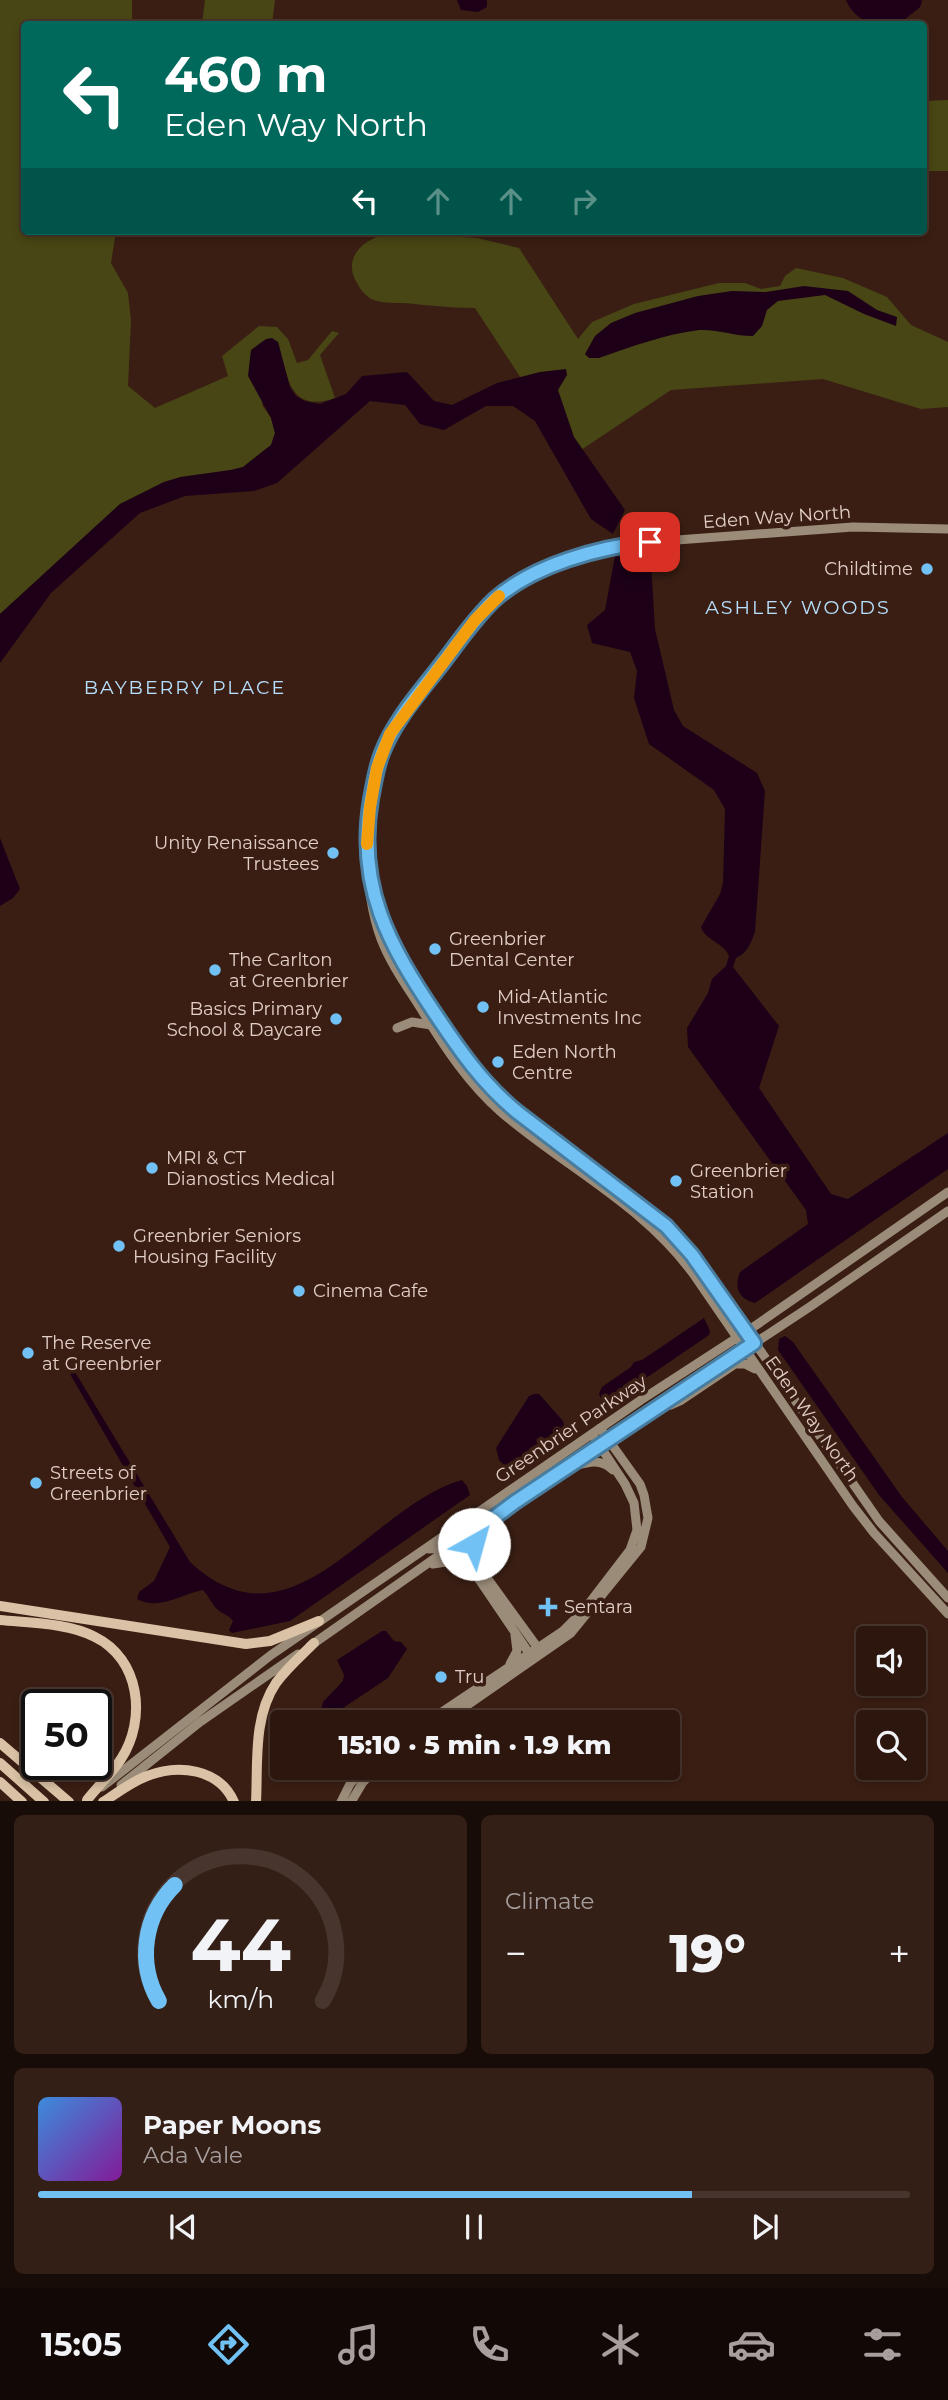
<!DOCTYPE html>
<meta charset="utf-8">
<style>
:root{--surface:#2c160e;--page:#341f17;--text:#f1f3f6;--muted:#a69f9e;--line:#48352e;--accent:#71c1f5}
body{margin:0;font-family:Montserrat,sans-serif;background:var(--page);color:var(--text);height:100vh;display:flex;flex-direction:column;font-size:26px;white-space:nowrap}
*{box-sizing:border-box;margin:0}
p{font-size:23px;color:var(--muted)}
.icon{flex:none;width:38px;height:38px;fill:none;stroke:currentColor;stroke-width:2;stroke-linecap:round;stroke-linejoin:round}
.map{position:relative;height:1801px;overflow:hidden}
.sheet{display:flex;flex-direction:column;gap:14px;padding:14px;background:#180c08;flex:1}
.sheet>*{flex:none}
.hud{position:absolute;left:21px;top:21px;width:906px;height:214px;border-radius:7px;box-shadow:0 4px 10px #0003,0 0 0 2px var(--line);background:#00695c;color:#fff;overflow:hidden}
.buttons{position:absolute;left:856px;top:1626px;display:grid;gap:14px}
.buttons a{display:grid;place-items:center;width:70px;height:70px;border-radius:7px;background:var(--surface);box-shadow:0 4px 10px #0003,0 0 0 2px var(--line);font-size:35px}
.speed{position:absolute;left:21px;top:1689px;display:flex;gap:14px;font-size:35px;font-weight:700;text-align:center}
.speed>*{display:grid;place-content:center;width:91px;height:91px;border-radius:50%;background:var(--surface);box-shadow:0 4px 10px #0003,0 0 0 2px var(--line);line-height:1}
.speed .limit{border:4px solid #111;border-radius:10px;background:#fff;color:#111}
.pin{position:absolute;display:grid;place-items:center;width:60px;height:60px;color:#fff;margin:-30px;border-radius:14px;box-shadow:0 4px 10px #0006}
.me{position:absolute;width:77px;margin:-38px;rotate:38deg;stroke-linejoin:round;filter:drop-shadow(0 0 5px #0008)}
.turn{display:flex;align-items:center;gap:24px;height:147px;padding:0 28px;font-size:32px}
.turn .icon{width:91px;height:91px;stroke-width:2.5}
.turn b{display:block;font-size:49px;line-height:60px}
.lanes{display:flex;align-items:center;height:66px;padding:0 28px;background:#0003;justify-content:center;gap:35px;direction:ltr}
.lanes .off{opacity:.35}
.big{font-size:52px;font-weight:800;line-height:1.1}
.sheet .tile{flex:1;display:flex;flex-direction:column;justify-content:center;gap:10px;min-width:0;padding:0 24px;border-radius:10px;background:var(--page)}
.sheet .dial{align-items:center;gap:0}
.dial svg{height:182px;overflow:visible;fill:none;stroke:var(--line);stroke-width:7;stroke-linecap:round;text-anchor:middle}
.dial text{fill:var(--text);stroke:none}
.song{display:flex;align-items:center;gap:21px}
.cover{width:84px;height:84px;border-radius:10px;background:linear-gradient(135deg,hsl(210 70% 55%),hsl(290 70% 35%))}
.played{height:7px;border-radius:4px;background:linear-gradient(90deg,var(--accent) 75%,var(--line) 75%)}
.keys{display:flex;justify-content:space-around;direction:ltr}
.heat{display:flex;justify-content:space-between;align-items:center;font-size:38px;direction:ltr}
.sheet .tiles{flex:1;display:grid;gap:14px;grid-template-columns:1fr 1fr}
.tile:last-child{grid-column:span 2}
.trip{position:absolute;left:270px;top:1710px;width:410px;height:70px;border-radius:7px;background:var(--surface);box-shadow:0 4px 10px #0003,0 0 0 2px var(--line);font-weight:800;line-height:70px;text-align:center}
.dock{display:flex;height:112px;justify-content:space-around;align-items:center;background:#120906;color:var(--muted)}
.dock .icon{width:49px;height:49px}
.dock .current{color:var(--accent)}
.dock b{font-size:32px;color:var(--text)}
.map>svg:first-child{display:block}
.green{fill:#484614}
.water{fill:#1d0018}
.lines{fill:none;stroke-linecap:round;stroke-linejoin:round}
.secondary{stroke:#9b8c79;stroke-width:9}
.highway{stroke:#d9c2a5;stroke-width:10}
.route-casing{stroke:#497d9f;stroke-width:18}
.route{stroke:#71c1f5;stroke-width:12}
.slow{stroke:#f59e0b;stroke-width:12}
.poi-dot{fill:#71c1f5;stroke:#3a1e13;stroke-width:2.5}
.labels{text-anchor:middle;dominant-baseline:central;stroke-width:7;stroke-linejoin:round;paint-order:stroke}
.street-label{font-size:18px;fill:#e1cec7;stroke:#3a1e13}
.poi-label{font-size:18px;fill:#e1cec7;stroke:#3a1e13;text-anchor:start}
.neighbourhood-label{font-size:19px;letter-spacing:2px;fill:#b6e0fd;stroke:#3a1e13}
</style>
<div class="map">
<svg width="948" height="1802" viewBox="0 0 948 1802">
<rect width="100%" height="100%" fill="#3a1e13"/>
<path class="green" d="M 0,0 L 132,0 L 132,24 L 24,24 L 24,231 L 116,231 L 111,263 L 128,293 L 131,321 L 128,386 L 155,408 L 228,376 L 222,356 L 259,326 L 277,327 L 288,339 L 297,363 L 308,360 L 332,331 L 339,333 L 320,355 L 335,398 C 289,414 287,376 278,342 L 262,405 L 271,418 L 275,433 L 271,445 L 243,467 L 231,470 L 181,477 L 164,482 L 120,504 L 0,614 Z
M 205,0 L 275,0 L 272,24 L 202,24 Z
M 948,100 L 948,171 L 924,171 L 924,101 Z
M 394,233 L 477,238 L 519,248 L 578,339 L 592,322 L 634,304 L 719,283 L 745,283 L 761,289 L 780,286 L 785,276 L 796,268 L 843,278 L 887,297 L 911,325 L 948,342 L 948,407 L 921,409 L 823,379 L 671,390 L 572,456 L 475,308 C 451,308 427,305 404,303 C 395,303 385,303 377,301 C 368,299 361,291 357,283 C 340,255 369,235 394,233 Z"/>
<path class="water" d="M 457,0 L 487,0 L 487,7 L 478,12 L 461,10 Z
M 846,0 L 922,0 C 921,8 919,8 913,13 C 908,16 904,21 899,23 C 879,32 853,19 846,0 Z
M 804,286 L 848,291 L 877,310 L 897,317 L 896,326 L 864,314 L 825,295 L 778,301 L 767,310 L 762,326 L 753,336 C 734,336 718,329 699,330 C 665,334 631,347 599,358 L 589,358 L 585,354 L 595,336 L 611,323 L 635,313 L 698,296 L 732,291 L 766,292 Z
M 272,338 L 278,342 L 290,387 L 296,396 L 305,401 L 320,404 L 346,394 L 362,376 L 407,372 L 434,401 L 452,405 L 497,383 L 540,372 L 566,369 L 567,375 L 558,390 L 574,437 L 625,510 L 613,534 L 591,519 L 535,421 L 513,406 L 486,406 L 444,430 L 420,424 L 405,405 L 370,401 L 277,483 L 254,491 L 185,496 L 140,513 L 51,593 L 0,663 L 0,614 L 120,504 L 164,482 L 181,477 L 231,470 L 243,467 L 271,445 L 275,433 L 271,418 L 248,376 L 251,350 L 266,339 Z
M 615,556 L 651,563 L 655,629 L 674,710 L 683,726 L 757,773 L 765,791 L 755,932 C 751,942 748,953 736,958 L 733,967 L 779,1026 L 759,1088 L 831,1194 L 848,1199 L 948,1133 L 948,1169 L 755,1303 C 738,1299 734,1287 740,1272 L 808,1224 L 806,1210 L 688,1047 L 687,1028 L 708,993 L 712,979 L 726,966 L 729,956 C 723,942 706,941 701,927 L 720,894 L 723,883 L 725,809 L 714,790 L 649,744 L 634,698 L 637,671 L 630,652 L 592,643 L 587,625 L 605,610 Z
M 0,838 L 20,889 L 13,898 L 0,906 Z
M 704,1318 L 710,1331 L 709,1335 L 608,1404 L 602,1401 L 599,1394 L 602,1387 L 631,1367 L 634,1362 L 642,1360 Z
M 785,1336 L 793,1342 L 902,1497 L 948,1551 L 948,1573 L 879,1495 L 778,1350 L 779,1339 Z
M 72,1372 L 75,1372 L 190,1562 C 293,1658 369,1506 462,1480 L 467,1486 L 470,1495 L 290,1621 L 232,1633 L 229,1630 L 233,1621 C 229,1615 224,1615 218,1610 C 212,1605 209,1596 203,1590 C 181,1594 160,1611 137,1599 L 139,1592 L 154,1581 L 170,1547 L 70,1374 Z
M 534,1394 L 539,1394 L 563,1421 L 565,1430 L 509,1470 L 499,1460 L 496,1448 L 529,1396 Z
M 382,1631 L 386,1631 L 394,1641 L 401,1642 L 407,1649 L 388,1678 L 331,1716 L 330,1722 L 318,1722 L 323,1702 L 343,1681 L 344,1675 L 337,1660 Z"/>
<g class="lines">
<path class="secondary" d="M 948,529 L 853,527 L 637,543 C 583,552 523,569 484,610 C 461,634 443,663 423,689 C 410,706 396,722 387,742 C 363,793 361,885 381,939 C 391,965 408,988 423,1012 C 445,1048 469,1084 501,1112 C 565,1167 644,1205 694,1275 L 853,1506 L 874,1533 L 948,1614
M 376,901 L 390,940 L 404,967 L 475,1071 L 509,1105 L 653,1214 L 678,1238 L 762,1353 L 879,1521 L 948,1598
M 397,1028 L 412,1022 L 431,1025
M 661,1406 L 671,1405 L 680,1401 L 735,1364 L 745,1364 L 755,1369
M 574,1466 C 588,1462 601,1458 613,1470
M 429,1549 L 452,1547 L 474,1560 L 540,1651
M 480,1563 L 474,1544 L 482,1528
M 433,1564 L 459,1560 L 472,1569 L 531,1656
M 310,1646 L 535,1488 L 811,1306 L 948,1211
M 510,1664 L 517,1651 L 515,1635
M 427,1722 L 563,1631 L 584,1610 L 630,1550 L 637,1530 L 634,1503 L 625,1484 L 592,1434
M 443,1722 L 571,1633 L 641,1547 L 648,1518 L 644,1495 L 640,1484 L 600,1428
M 121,1785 L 200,1722 L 298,1654
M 102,1787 L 271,1655 L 641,1400 L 752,1328 L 948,1192
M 341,1802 L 350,1784 L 364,1768
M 351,1802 L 363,1782 L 377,1768"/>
<path class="highway" d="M 0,1606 L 246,1644 L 270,1641 L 319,1621
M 0,1620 C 30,1623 68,1623 95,1637 C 140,1659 147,1719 121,1759 C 112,1773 98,1786 87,1800
M 0,1743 L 69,1802
M 0,1763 L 44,1802
M 0,1782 L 22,1802
M 103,1802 C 117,1793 131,1782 147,1776 C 178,1764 219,1768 234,1802
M 256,1802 C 258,1763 253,1717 276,1683 C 287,1668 301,1656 314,1643"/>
</g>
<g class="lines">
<g class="route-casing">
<path id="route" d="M 474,1544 L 483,1526 L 515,1502 L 754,1343 L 692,1255 L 666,1226 L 517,1112 C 483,1084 460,1051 436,1015 C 389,945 356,887 371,799 C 374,784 376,768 382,753 C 395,719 422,690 444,661 C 460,640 475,618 494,600 C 533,565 599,547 650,542"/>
</g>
<use href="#route" class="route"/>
<path class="slow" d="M 367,844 L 370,807 L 377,768 L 390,734 L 475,620 L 499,596"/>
</g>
<g class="poi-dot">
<circle cx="927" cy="569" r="7"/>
<circle cx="333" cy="853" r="7"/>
<circle cx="435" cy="949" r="7"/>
<circle cx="215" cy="970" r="7"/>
<circle cx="483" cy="1007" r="7"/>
<circle cx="336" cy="1019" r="7"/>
<circle cx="498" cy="1062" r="7"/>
<circle cx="152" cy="1168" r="7"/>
<circle cx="676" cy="1181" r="7"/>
<circle cx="119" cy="1246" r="7"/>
<circle cx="299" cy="1291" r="7"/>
<circle cx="28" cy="1353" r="7"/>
<circle cx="36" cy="1483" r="7"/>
<path d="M544.5 1596.5h7v7h7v7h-7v7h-7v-7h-7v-7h7z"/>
<circle cx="441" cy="1677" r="7"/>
</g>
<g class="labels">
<g class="street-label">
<text transform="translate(777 517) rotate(-4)">Eden Way North</text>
<text transform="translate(812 1419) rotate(55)">Eden Way North</text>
<text transform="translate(571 1429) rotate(-34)">Greenbrier Parkway</text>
</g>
<g class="poi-label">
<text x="913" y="569" text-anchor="end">Childtime</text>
<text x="319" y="843" text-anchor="end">Unity Renaissance<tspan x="319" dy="21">Trustees</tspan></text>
<text x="449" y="939">Greenbrier<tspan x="449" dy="21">Dental Center</tspan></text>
<text x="229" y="960">The Carlton<tspan x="229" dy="21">at Greenbrier</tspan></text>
<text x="497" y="997">Mid-Atlantic<tspan x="497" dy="21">Investments Inc</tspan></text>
<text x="322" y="1009" text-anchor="end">Basics Primary<tspan x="322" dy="21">School &amp; Daycare</tspan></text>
<text x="512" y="1052">Eden North<tspan x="512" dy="21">Centre</tspan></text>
<text x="166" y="1158">MRI &amp; CT<tspan x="166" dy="21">Dianostics Medical</tspan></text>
<text x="690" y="1171">Greenbrier<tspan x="690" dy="21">Station</tspan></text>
<text x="133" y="1236">Greenbrier Seniors<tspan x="133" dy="21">Housing Facility</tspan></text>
<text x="313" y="1291">Cinema Cafe</text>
<text x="42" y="1343">The Reserve<tspan x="42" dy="21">at Greenbrier</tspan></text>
<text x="50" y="1473">Streets of<tspan x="50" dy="21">Greenbrier</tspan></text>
<text x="564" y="1607">Sentara</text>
<text x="455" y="1677">Tru</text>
</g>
<g class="neighbourhood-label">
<text x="798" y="607">ASHLEY WOODS</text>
<text x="185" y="687">BAYBERRY PLACE</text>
</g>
</g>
</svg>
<div class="buttons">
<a><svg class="icon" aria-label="sound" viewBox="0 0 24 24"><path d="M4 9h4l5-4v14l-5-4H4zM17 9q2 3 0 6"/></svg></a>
<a><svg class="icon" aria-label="search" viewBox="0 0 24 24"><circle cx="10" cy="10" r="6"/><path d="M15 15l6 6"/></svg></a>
</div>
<div class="speed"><div class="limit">50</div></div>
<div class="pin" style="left:650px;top:542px;background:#d93025"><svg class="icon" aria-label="arrive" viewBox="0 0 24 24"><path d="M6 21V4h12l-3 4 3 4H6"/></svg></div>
<svg class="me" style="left:474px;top:1544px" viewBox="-20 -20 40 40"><circle r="19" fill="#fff"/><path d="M0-13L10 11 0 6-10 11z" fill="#71c1f5"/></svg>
<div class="trip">15:10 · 5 min · 1.9 km</div>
<div class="hud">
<div class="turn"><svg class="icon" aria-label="left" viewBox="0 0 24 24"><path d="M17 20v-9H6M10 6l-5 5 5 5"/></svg><div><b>460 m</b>Eden Way North</div></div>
<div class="lanes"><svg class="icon" aria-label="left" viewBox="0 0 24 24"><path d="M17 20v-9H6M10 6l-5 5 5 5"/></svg><svg class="icon off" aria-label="ahead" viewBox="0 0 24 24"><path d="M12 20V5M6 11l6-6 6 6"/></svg><svg class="icon off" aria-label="ahead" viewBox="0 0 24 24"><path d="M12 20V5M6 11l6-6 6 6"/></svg><svg class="icon off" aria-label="right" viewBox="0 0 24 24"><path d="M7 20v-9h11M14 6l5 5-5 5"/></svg></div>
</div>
</div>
<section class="sheet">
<div class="tiles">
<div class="tile dial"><svg viewBox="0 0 100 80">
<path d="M14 69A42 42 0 1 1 86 69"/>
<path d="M14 69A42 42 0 0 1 21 18" stroke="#71c1f5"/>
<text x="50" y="56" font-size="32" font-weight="700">44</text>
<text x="50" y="72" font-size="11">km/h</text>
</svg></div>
<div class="tile"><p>Climate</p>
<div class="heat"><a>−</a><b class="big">19°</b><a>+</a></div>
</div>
<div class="tile">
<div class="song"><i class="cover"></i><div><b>Paper Moons</b><p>Ada Vale</p></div></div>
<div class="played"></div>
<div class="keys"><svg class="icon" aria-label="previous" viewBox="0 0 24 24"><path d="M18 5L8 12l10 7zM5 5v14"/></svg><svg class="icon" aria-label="pause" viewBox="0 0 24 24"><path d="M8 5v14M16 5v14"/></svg><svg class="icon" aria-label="next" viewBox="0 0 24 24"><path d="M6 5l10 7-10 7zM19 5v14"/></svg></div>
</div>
</div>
</section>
<nav class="dock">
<b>15:05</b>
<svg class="icon current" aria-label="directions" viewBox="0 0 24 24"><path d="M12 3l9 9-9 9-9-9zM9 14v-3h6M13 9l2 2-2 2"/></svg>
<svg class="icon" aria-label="music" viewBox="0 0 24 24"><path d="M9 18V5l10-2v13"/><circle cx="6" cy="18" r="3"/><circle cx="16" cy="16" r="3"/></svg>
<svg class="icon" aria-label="phone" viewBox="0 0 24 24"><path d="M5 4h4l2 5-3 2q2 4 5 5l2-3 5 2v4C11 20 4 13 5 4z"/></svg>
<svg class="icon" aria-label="climate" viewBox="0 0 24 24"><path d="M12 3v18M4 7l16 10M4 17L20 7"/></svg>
<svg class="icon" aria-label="car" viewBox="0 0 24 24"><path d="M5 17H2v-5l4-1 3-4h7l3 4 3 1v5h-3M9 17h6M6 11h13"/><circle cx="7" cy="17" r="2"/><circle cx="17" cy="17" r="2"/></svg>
<svg class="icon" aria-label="filters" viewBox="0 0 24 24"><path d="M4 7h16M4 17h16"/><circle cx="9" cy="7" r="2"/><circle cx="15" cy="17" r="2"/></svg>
</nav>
